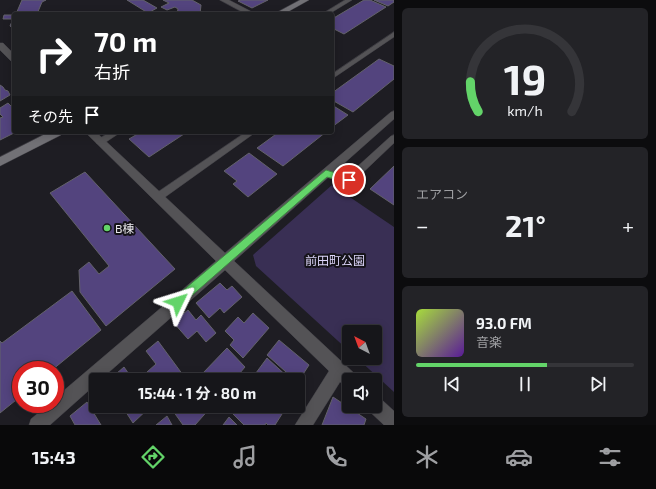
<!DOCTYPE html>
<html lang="ja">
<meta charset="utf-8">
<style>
:root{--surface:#16161a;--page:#232327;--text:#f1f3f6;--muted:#9e9fa2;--line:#353539;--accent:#63d469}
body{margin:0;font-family:"Exo 2","Noto Sans JP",sans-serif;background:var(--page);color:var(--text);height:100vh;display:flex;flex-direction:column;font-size:15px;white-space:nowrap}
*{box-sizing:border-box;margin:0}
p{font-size:13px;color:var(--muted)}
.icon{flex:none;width:22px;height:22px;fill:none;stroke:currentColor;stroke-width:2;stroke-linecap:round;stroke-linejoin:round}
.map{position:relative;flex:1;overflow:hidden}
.drawer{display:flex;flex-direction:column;gap:8px;padding:8px;background:#0c0c0e;width:262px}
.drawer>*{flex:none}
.banner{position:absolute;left:12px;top:12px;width:322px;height:122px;border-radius:4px;box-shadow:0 2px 10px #0003,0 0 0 1px var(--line);background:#202124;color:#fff;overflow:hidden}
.needle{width:26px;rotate:319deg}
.fabs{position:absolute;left:342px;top:325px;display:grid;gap:8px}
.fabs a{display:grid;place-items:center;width:40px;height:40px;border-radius:4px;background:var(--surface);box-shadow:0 2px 10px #0003,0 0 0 1px var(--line);font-size:20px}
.speed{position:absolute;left:12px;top:361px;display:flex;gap:8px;font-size:20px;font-weight:700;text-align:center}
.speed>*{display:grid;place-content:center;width:52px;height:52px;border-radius:50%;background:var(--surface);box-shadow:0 2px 10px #0003,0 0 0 1px var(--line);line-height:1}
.speed .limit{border:6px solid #d22;background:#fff;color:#111}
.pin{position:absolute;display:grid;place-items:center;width:34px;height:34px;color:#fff;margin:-17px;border:2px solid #fff;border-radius:50%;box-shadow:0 1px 4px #0007}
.me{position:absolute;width:44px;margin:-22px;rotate:49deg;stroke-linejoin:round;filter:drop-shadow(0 0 3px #0008)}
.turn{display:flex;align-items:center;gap:14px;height:84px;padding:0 16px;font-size:18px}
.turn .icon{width:52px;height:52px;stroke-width:2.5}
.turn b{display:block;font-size:28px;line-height:34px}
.then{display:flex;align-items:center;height:38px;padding:0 16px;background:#0003;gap:8px;font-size:15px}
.big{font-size:30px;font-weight:700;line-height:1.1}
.drawer .tile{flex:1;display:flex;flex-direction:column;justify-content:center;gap:6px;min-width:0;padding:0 14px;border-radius:6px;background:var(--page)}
.drawer .dial{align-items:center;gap:0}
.dial svg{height:104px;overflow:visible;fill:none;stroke:var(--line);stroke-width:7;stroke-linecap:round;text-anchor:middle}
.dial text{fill:var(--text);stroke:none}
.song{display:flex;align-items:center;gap:12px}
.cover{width:48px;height:48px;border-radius:6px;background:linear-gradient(135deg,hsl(80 70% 55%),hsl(270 70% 35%))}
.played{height:4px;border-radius:2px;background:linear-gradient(90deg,var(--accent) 60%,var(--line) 60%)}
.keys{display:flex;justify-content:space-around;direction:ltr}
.heat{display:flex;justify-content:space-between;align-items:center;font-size:22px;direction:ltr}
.trip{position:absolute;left:89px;top:373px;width:216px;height:40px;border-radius:4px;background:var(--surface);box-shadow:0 2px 10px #0003,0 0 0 1px var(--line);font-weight:700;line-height:40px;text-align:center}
.tab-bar{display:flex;height:64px;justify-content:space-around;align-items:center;background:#09090a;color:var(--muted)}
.tab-bar .icon{width:28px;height:28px}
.tab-bar .selected{color:var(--accent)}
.tab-bar b{font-size:18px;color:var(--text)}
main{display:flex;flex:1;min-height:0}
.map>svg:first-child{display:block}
.green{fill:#392f54}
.building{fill:#53447e;stroke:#63626a}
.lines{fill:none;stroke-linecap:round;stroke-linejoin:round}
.service-casing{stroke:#3b3a40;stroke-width:1}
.minor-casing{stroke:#3b3a40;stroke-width:1}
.secondary-casing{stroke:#3b3a40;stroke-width:1}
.service{fill:#545356;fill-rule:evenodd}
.minor{fill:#545356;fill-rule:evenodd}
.secondary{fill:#727176;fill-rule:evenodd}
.route{fill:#63d469;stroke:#408a44}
.poi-dot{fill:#63d469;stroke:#151319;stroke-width:1.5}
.labels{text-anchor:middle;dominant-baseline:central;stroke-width:4;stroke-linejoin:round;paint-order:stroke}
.poi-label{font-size:12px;fill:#ecebef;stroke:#151319;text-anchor:start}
.park-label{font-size:12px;fill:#dcd5f9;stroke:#151319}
</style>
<main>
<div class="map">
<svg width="394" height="425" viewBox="0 0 394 425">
<rect width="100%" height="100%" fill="#1e1d23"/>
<path class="green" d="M 332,185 L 394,227 L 394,392 L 357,358 L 375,358 L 375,332 L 349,332 L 349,351 L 256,266 L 253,255 Z"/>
<path class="building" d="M 22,0 L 46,0 L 42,2 L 37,14 L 16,14 Z
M 127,0 L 143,0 L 157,8 L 148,13 Z
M 163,0 L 192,0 L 201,5 L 200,14 L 177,14 L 178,9 L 175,7 L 167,10 L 161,7 L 169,3 Z
M 241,0 L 268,0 L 252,8 L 238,1 Z
M 364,0 L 370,0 L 386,7 L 344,34 L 332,28 L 332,19 Z
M 374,0 L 394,0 L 394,2 L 388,6 Z
M 4,15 L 14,15 L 14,29 L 10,26 L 13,19 L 3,19 Z
M 379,59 L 394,66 L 394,79 L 353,112 L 332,100 L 332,93 Z
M 0,85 L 3,87 L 5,90 L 8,91 L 10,95 L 0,101 Z
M 8,103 L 14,109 L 14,132 L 16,132 L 0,140 L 0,118 L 3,117 L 0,114 L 0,108 Z
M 332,105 L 348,115 L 332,127 Z
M 141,132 L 187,132 L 149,157 L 129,139 Z
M 279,132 L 326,132 L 283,166 L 257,148 Z
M 249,153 L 277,174 L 248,197 L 233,184 L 237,181 L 224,171 Z
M 394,166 L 394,205 L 370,189 Z
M 85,172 L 175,269 L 106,326 L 80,292 L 79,270 L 89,262 L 99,274 L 109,266 L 50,193 Z
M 220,283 L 227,290 L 232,286 L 242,297 L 224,313 L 220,308 L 209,318 L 196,303 Z
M 72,291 L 101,330 L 52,370 L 21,370 L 21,396 L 0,413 L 0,341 L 2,343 Z
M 188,310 L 196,320 L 201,315 L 216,333 L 206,342 L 197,331 L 188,339 L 173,322 Z
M 253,313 L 269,328 L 243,358 L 230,345 L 234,340 L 225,331 L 238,317 L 244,323 Z
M 279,340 L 309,365 L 298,382 L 298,380 L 295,380 L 267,355 Z
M 158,341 L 183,375 L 178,380 L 152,380 L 147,372 L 156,364 L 146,351 Z
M 227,348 L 245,367 L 234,380 L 209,380 L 203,373 Z
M 267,358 L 290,379 L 290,380 L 257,380 L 253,377 Z
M 124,367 L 133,380 L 109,380 Z
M 333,397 L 366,419 L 364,425 L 322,425 Z
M 87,402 L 101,425 L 75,425 L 70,416 Z
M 122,406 L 151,406 L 133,423 Z
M 173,406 L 212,406 L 195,425 L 183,425 L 171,408 Z
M 232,406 L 274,406 L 282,414 L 275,425 L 268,425 L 266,423 L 265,425 L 244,425 L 229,410 Z
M 167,416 L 172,425 L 156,425 Z
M 229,417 L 237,425 L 223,425 Z"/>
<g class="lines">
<g class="service-casing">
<path id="service" d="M 345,0 L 352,0 L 329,14 L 322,14 Z
M 394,32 L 394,37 L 332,79 L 332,74 Z
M 110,132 L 121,132 L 103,144 L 97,144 L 96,142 L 97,140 Z
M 246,132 L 256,132 L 161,200 L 155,200 L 153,197 L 155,194 Z
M 394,135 L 394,143 L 352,183 L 349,184 L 323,176 L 321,173 L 323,170 L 326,169 L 347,176 L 391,136 Z"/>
</g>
<g class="minor-casing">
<path id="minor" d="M 220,0 L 229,0 L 256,14 L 246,14 Z
M 0,43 L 3,43 L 14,54 L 14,62 L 11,61 L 0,50 Z
M 394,111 L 394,119 L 234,261 L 355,374 L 357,380 L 349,380 L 349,388 L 340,382 L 313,425 L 295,425 L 329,371 L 225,270 L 100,380 L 96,380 L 96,384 L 50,425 L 29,425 L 31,419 L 49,404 L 55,404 L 55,398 L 216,261 L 85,132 L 96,132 L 225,253 L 391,112 Z
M 375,397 L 381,399 L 394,411 L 394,425 L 384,425 L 369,411 L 367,406 L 375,406 Z"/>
</g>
<g class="secondary-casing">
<path id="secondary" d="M 300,0 L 309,0 L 284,14 L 274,14 Z
M 49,132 L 62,132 L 61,135 L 0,166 L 0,157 Z"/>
</g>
<use href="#service" class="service"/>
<use href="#minor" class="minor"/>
<use href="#secondary" class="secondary"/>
</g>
<path class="route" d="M 326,170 L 352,178 L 353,180 L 349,183 L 327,177 L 181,305 L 178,307 L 174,305 L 172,302 L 174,298 Z"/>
<circle class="poi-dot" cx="107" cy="228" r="4"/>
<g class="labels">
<g class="poi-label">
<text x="115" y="228">B棟</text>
</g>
<g class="park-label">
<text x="335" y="260">前田町公園</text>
</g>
</g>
</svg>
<div class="fabs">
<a><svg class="needle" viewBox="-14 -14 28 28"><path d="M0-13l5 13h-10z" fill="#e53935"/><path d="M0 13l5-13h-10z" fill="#9e9fa2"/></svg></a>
<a><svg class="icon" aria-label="sound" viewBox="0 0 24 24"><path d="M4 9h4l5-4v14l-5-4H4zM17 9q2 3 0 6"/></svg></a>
</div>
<div class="speed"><div class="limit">30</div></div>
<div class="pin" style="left:349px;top:180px;background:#d93025"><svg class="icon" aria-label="arrive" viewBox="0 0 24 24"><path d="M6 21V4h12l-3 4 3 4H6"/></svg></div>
<svg class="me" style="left:178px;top:302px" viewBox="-20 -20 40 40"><path d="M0-17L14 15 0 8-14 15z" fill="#63d469" stroke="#fff" stroke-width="4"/></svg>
<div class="trip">15:44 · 1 分 · 80 m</div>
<div class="banner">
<div class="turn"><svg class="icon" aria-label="right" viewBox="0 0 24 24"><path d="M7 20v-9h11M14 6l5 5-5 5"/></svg><div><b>70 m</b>右折</div></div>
<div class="then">その先<svg class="icon" aria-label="arrive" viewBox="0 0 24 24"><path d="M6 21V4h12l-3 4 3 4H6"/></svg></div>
</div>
</div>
<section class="drawer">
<div class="tile dial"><svg viewBox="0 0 100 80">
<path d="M14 69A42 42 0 1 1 86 69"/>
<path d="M14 69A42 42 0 0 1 8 46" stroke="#63d469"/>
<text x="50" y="56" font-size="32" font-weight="700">19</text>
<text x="50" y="72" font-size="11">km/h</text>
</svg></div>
<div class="tile"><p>エアコン</p>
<div class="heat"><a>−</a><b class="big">21°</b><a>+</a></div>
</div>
<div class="tile">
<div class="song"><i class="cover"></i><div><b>93.0 FM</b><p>音楽</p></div></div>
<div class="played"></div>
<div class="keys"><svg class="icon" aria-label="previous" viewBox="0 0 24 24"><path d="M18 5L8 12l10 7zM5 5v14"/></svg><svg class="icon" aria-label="pause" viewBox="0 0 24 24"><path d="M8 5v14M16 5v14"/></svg><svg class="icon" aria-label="next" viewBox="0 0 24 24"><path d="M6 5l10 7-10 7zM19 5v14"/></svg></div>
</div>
</section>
</main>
<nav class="tab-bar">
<b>15:43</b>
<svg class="icon selected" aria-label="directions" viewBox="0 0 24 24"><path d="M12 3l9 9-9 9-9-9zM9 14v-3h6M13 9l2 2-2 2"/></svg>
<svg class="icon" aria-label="music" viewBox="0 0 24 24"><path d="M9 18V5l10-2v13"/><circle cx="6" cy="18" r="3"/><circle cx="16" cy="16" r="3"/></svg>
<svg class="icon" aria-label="phone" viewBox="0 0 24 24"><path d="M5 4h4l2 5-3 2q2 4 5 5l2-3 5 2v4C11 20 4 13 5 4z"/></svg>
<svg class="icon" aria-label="climate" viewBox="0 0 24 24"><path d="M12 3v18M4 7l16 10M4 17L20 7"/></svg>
<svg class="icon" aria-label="car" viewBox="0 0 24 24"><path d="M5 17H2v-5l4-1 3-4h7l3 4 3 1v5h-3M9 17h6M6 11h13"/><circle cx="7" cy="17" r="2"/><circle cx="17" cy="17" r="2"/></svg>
<svg class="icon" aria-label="filters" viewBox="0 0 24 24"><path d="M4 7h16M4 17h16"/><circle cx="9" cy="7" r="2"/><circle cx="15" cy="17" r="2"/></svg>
</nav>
